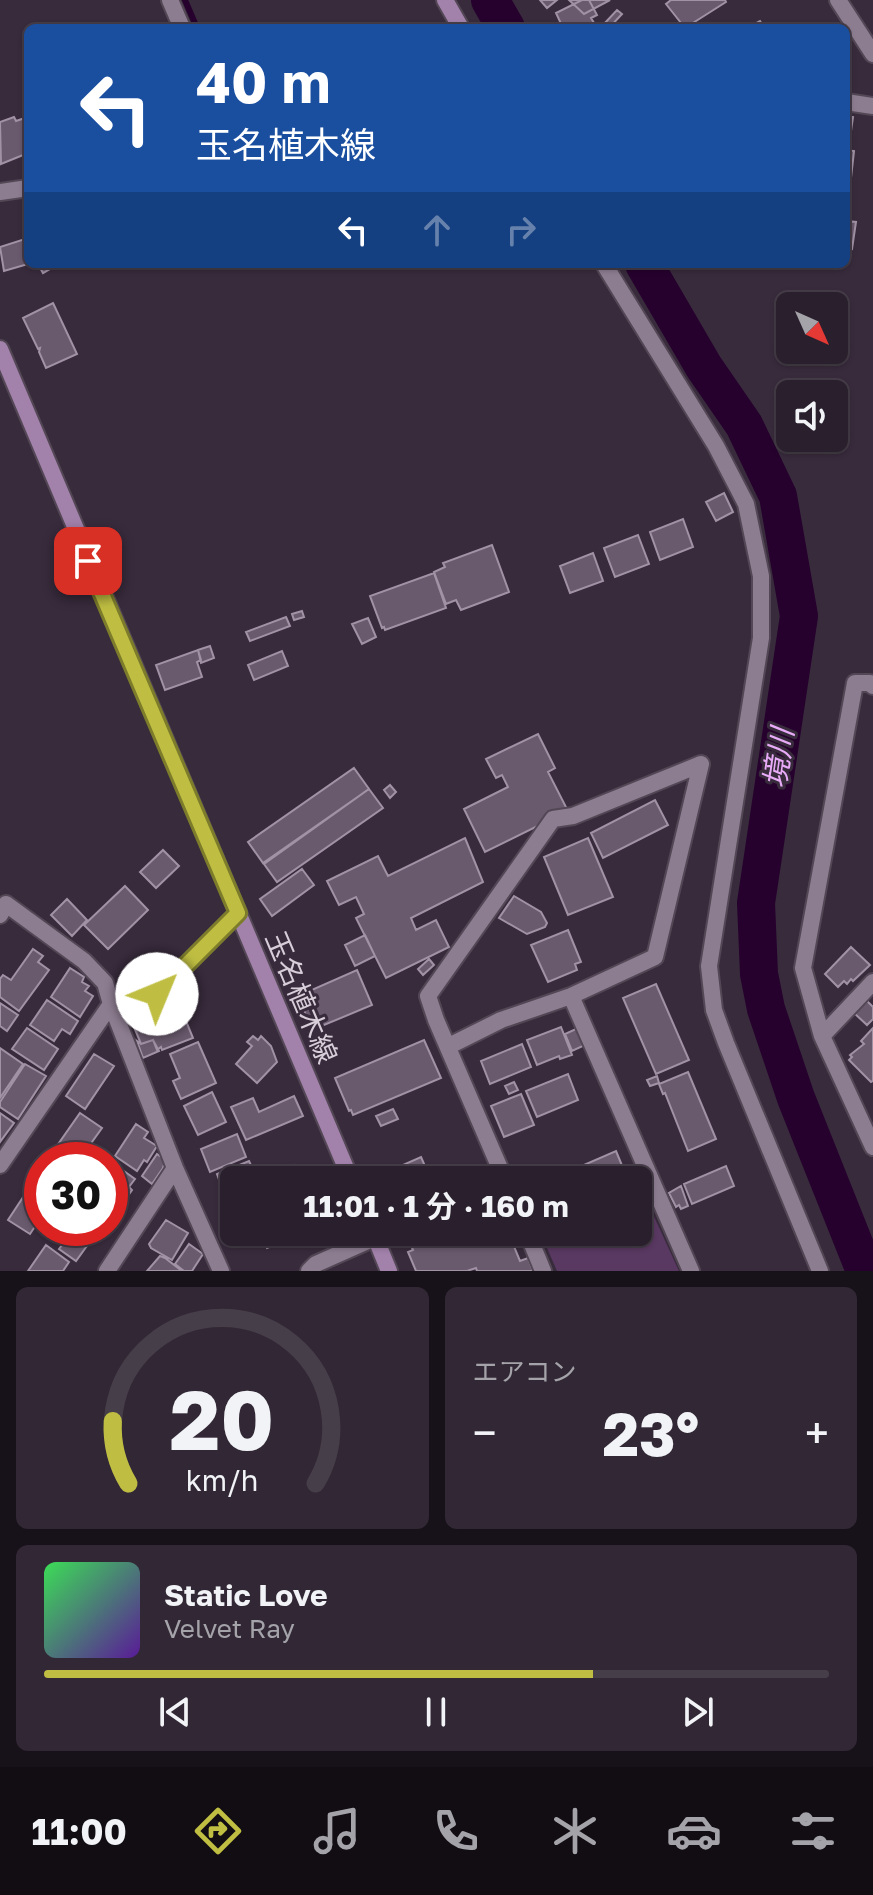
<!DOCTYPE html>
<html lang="ja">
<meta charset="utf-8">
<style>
:root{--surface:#2a202d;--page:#322835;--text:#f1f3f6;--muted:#a5a3aa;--line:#463e49;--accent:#bfbe42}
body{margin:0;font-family:"Golos Text","Noto Sans JP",sans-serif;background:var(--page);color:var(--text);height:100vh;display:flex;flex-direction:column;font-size:30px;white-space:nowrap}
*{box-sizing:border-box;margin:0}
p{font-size:26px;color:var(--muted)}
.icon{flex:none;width:44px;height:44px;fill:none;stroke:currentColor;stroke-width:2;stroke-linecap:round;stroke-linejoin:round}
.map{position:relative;height:1271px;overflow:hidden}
.side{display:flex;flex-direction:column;gap:16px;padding:16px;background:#171219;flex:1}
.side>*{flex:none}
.banner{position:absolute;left:24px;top:24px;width:826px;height:244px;border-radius:12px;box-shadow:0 2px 6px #0004,0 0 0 2px var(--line);background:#1a4fa0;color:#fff;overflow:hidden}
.needle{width:52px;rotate:135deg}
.controls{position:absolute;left:776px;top:292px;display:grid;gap:16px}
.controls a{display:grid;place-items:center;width:72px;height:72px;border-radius:12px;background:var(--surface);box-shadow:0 2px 6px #0004,0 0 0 2px var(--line);font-size:40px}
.speed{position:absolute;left:24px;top:1142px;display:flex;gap:16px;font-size:40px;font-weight:700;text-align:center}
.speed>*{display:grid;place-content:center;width:104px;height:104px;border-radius:50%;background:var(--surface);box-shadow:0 2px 6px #0004,0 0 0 2px var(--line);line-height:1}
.speed .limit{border:12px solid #d22;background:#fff;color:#111}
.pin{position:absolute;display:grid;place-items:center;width:68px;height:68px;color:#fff;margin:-34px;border-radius:16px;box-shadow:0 4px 12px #0006}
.me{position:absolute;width:88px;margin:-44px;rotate:45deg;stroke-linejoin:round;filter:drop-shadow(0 0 6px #0008)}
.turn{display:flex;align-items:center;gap:28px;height:168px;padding:0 40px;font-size:36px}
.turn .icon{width:104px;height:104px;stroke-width:2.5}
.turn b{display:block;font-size:56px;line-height:68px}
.lanes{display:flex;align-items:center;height:76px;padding:0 40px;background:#0003;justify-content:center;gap:40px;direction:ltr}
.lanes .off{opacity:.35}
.big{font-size:60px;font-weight:700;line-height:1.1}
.side .tile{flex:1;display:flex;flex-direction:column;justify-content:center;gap:12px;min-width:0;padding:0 28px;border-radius:12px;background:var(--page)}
.side .dial{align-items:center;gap:0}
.dial svg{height:208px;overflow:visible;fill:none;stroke:var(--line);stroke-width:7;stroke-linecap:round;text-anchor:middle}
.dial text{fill:var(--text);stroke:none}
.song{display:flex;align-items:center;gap:24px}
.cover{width:96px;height:96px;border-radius:12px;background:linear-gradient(135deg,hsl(130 70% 55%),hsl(270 70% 35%))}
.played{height:8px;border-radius:4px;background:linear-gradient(90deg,var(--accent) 70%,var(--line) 70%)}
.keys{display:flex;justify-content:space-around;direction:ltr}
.heat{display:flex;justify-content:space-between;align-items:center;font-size:44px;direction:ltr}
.side .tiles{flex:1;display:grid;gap:16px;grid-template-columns:1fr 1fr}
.tile:last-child{grid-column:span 2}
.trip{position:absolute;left:220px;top:1166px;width:432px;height:80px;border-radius:12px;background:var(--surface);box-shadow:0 2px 6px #0004,0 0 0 2px var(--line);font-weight:700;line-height:80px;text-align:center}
.menu{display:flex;height:128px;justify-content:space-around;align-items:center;background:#110d12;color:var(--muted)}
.menu .icon{width:56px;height:56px}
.menu .current{color:var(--accent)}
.menu b{font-size:36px;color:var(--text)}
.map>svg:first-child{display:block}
.green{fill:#593861}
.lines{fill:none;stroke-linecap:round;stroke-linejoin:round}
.stream{stroke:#26012e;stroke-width:6}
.river{stroke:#26012e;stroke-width:38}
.building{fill:#695a6d;stroke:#a292a6;stroke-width:2}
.street-casing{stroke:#534755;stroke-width:20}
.secondary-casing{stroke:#534755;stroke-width:20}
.street{stroke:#8d7d91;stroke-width:16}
.secondary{stroke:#a281ab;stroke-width:16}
.route-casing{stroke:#7c7c2b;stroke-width:20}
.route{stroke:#bfbe42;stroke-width:14}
.labels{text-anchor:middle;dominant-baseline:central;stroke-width:6;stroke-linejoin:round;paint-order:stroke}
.street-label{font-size:28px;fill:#d7ced9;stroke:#382b3c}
.water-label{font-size:30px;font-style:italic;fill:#e8abf7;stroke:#382b3c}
</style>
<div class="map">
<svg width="873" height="1271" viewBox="0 0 873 1271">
<rect width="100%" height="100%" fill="#382b3c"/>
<path class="green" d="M 640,1186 L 679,1271 L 557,1271 L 540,1232 L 638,1232 L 638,1187 Z"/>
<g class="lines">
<path class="stream" d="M 185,0 L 197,28"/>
<path class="river" d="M 490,0 L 506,28
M 644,264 L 704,367 L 744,425 L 778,496 L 799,616 L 756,903 L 759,974 L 766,1009 L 796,1098 L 865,1271"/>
</g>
<path class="building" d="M 540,0 L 557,0 L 547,8 Z
M 569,0 L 610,0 L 584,14 Z
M 582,0 L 589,0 L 597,15 L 591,18 L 594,23 L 585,28 L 563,28 L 556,13 Z
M 671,0 L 725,0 L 726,2 L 685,28 L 666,4 Z
M 617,10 L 622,14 L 609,28 L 604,24 Z
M 760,21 L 764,28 L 747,28 Z
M 846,116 L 853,117 L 849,145 L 846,144 Z
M 14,117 L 16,121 L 28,117 L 28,153 L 1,164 L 0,122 Z
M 846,150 L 854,151 L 851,178 L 846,178 Z
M 846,184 L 851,185 L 847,214 L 846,213 Z
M 846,221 L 856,222 L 852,249 L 846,248 Z
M 28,238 L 28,264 L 4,271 L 0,247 Z
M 38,264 L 54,264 L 55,266 L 43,273 Z
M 53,303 L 77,354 L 46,368 L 39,352 L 40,348 L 38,349 L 23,318 Z
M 724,493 L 733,512 L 716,521 L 706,502 Z
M 683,519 L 693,547 L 660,560 L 650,532 Z
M 638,535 L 649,564 L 615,577 L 604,548 Z
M 492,545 L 509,592 L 461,610 L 456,600 L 446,604 L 434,572 L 445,567 L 443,563 Z
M 593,553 L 603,581 L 570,593 L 560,566 Z
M 434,573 L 446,608 L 385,630 L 384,627 L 382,628 L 370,596 Z
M 302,611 L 304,617 L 294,620 L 292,614 Z
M 286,617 L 290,626 L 250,641 L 246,632 Z
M 368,618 L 376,637 L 362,644 L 352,624 Z
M 210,646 L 214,658 L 201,663 L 198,650 Z
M 198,650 L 201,660 L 197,662 L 202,677 L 165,690 L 156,665 Z
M 282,651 L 288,666 L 254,680 L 248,665 Z
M 538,734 L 555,768 L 548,772 L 568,811 L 485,852 L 464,809 L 508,787 L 502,775 L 496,778 L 486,759 Z
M 354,768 L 369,789 L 263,863 L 248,842 Z
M 390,785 L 396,792 L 390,798 L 384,790 Z
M 369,789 L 383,808 L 277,882 L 264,864 Z
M 655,800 L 668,825 L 603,858 L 591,833 Z
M 465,838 L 483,882 L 411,918 L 416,930 L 436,920 L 449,947 L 386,978 L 356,918 L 364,914 L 356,897 L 339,905 L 327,881 L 378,856 L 388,876 Z
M 588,838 L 613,897 L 568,915 L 544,857 Z
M 163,850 L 179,866 L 156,888 L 140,872 Z
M 302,869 L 314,885 L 272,916 L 260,899 Z
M 125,886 L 148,910 L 108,949 L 84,925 Z
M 514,896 L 541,912 L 547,923 L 545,927 L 527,934 L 499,918 Z
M 67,899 L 87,920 L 72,936 L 51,915 Z
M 568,930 L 581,962 L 575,964 L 577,970 L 548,982 L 531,945 Z
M 365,935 L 375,956 L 355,966 L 345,945 Z
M 851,947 L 870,965 L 853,981 L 851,979 L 847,984 L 844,981 L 838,987 L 825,974 Z
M 33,949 L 43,956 L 38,962 L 49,970 L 19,1011 L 0,997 L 0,979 L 3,975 L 11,980 Z
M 429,959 L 434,965 L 423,975 L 418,969 Z
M 70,968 L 84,977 L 82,982 L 89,986 L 85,991 L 93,996 L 80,1017 L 51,997 Z
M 357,970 L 372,1005 L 312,1030 L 298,996 Z
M 656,984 L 689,1060 L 656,1074 L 623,998 Z
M 47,1000 L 78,1021 L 70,1034 L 62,1029 L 54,1041 L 30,1025 Z
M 866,1000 L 873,1007 L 873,1019 L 867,1025 L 854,1013 Z
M 0,1003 L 18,1015 L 7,1031 L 0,1026 Z
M 175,1004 L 180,1017 L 184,1016 L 193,1038 L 162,1050 L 161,1047 L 157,1050 L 153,1040 L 141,1044 L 134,1027 L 149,1021 L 147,1016 Z
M 561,1027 L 572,1055 L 560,1059 L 559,1056 L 537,1065 L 527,1040 Z
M 27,1028 L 58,1049 L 44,1070 L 12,1049 Z
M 578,1028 L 585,1045 L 572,1051 L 565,1034 Z
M 873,1028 L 873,1081 L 871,1082 L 849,1060 L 852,1057 L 850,1055 L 864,1044 L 861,1041 Z
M 253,1036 L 258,1040 L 261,1036 L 271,1046 L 277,1062 L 257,1083 L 236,1064 L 252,1046 L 247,1042 Z
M 153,1040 L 159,1051 L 143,1058 L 137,1041 L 141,1044 Z
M 424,1040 L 441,1078 L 353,1115 L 351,1110 L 349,1111 L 335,1078 Z
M 198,1042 L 216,1083 L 181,1099 L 173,1081 L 180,1078 L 170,1054 Z
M 522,1044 L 531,1067 L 490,1084 L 481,1061 Z
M 0,1048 L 23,1064 L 0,1098 Z
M 94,1054 L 114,1066 L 85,1109 L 66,1096 Z
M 25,1064 L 46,1076 L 18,1119 L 0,1107 L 0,1102 Z
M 688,1072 L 716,1139 L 688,1151 L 665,1093 L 663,1094 L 659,1084 Z
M 568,1074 L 578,1100 L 537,1117 L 526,1091 Z
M 657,1076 L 659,1083 L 650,1086 L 647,1080 Z
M 514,1082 L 518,1090 L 509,1094 L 505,1086 Z
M 212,1092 L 226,1122 L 198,1135 L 184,1106 Z
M 521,1094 L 534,1125 L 504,1137 L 491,1106 Z
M 294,1096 L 303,1116 L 246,1140 L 231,1107 L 253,1098 L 259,1112 Z
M 393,1109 L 398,1119 L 381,1126 L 376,1116 Z
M 0,1113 L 14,1123 L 0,1142 Z
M 80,1113 L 102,1128 L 79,1160 L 47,1160 Z
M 136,1124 L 148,1132 L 144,1138 L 157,1146 L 147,1162 L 144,1160 L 137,1171 L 115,1156 Z
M 237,1134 L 246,1157 L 210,1172 L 201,1149 Z
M 616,1151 L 628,1180 L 554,1180 L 554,1178 Z
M 157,1154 L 165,1160 L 163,1168 L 152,1184 L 142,1176 Z
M 421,1157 L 431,1180 L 391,1180 L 387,1172 Z
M 249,1161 L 255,1174 L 247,1177 L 248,1180 L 234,1180 L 234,1192 L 225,1196 L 217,1174 Z
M 114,1164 L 135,1179 L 129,1187 L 132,1190 L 117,1211 L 110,1206 L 110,1170 Z
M 294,1165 L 301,1180 L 273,1180 L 271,1174 Z
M 726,1166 L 734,1186 L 692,1204 L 684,1184 Z
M 41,1170 L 42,1216 L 30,1234 L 8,1220 Z
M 681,1186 L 688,1206 L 681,1209 L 679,1205 L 676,1207 L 669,1193 Z
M 166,1220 L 188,1233 L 172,1260 L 151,1248 L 149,1244 Z
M 79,1228 L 101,1228 L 94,1238 Z
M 72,1232 L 89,1243 L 76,1261 L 59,1249 Z
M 260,1232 L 291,1232 L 293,1238 L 267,1248 Z
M 424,1232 L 431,1232 L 434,1238 L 449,1232 L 508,1232 L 520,1261 L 528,1258 L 533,1271 L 477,1271 L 476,1268 L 467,1271 L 416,1271 L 408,1252 L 413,1250 L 408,1238 Z
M 189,1244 L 203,1254 L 192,1271 L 184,1271 L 175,1264 Z
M 46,1245 L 69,1262 L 63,1271 L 28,1271 Z
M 160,1256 L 165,1258 L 182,1271 L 147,1271 Z"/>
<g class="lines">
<g class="street-casing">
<path id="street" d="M 170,0 L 182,28
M 838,0 L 873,54
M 846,102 L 873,106
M 0,192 L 28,188
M 604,264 L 716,446 L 746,504 L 761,576 L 761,638 L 709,966 L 714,1010 L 726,1043 L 820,1271
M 873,686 L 870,683 L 855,683 L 803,968 L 822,1036 L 873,1147
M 0,915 L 6,904 L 84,961 L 105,983 L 111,1004 L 157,994 L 238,913
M 571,996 L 691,1271
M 822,1036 L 873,982
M 449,1046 L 501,1020 L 571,996 L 655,957 L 701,764 L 573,816 L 553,819 L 428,996 L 436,1020 L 505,1180
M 0,1165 L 111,1004 L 175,1168 L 221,1271
M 527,1232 L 543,1271
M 107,1271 L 175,1168
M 309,1271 L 316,1264 L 388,1232"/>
</g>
<g class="secondary-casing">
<path id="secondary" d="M 445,0 L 461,28
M 0,349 L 351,1180
M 373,1232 L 389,1271"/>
</g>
<use href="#street" class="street"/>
<use href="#secondary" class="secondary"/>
</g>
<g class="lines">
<g class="route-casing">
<path id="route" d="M 88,561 L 238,913 L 157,994"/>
</g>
<use href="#route" class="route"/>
</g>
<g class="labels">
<g class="street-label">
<text transform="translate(302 997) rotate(67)">玉名植木線</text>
</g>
<g class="water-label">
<text transform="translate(778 758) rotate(-82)">境川</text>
</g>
</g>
</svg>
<div class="controls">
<a><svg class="needle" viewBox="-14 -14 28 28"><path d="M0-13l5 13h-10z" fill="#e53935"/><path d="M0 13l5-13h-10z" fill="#a5a3aa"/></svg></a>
<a><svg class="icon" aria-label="sound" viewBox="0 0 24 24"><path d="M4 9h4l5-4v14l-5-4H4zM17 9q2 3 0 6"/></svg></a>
</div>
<div class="speed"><div class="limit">30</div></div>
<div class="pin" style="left:88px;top:561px;background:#d93025"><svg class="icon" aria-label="arrive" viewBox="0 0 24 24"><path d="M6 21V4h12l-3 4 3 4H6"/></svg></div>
<svg class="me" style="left:157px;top:994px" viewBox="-20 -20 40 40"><circle r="19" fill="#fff"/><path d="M0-13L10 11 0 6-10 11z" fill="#bfbe42"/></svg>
<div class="trip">11:01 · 1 分 · 160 m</div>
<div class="banner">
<div class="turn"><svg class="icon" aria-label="left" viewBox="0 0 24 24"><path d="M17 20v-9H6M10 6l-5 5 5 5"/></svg><div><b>40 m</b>玉名植木線</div></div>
<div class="lanes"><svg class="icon" aria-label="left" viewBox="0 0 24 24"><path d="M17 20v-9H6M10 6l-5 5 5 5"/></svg><svg class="icon off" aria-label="ahead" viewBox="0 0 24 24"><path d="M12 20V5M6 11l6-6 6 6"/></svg><svg class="icon off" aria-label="right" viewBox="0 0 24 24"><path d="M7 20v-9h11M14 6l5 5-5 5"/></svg></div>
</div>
</div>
<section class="side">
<div class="tiles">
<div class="tile dial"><svg viewBox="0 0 100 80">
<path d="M14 69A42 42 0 1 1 86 69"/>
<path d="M14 69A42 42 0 0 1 8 45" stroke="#bfbe42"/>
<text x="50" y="56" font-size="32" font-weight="700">20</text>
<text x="50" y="72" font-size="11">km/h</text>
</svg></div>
<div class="tile"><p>エアコン</p>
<div class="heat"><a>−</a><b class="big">23°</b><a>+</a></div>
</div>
<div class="tile">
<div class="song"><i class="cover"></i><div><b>Static Love</b><p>Velvet Ray</p></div></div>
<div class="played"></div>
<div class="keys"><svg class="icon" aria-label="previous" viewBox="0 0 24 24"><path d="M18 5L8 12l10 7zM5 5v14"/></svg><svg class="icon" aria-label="pause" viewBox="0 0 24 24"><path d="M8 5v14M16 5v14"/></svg><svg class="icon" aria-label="next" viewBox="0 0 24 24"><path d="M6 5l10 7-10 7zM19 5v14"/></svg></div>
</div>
</div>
</section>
<nav class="menu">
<b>11:00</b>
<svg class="icon current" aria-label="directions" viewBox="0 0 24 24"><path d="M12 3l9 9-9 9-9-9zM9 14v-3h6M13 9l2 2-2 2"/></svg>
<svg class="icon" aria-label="music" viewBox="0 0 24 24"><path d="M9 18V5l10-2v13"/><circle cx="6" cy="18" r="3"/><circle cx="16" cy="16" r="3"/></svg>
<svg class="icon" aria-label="phone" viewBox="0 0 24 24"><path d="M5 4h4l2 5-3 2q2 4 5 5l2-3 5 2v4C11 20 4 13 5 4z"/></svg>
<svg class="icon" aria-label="climate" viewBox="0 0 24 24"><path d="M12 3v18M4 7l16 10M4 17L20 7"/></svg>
<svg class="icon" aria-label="car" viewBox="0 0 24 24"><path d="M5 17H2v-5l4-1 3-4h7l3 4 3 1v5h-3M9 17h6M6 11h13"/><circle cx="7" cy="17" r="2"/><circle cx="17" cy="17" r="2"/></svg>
<svg class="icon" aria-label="filters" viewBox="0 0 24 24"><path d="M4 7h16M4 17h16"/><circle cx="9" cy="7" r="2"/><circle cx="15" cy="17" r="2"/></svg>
</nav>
